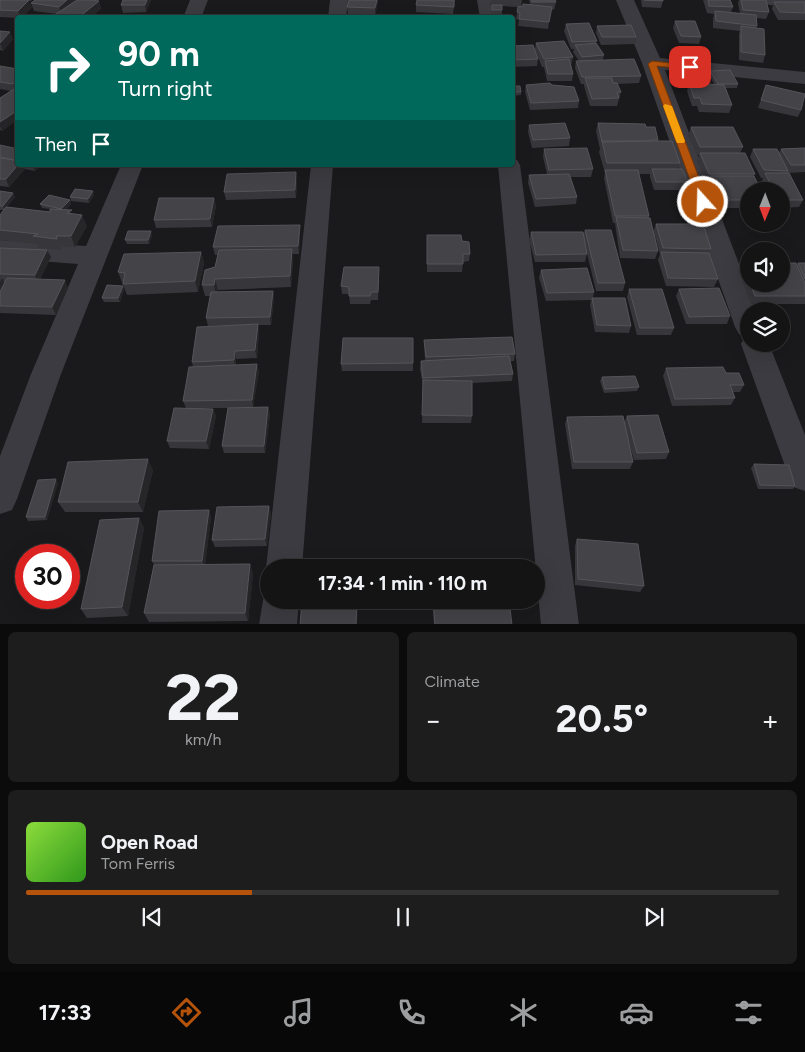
<!DOCTYPE html>
<meta charset="utf-8">
<style>
:root{--surface:#141415;--page:#1d1d1e;--text:#f1f3f6;--muted:#9d9ea0;--line:#333334;--accent:#b45309}
body{margin:0;font-family:Figtree,sans-serif;background:var(--page);color:var(--text);height:100vh;display:flex;flex-direction:column;font-size:19px;white-space:nowrap}
*{box-sizing:border-box;margin:0}
p{font-size:16px;color:var(--muted)}
.icon{flex:none;width:28px;height:28px;fill:none;stroke:currentColor;stroke-width:2;stroke-linecap:round;stroke-linejoin:round}
.map{position:relative;height:624px;overflow:hidden}
.drawer{display:flex;flex-direction:column;gap:8px;padding:8px;background:#0b0b0c;flex:1}
.drawer>*{flex:none}
.top-card{position:absolute;left:15px;top:15px;width:500px;height:152px;border-radius:5px;box-shadow:0 5px 20px #0002,0 0 0 1px var(--line);background:#00695c;color:#fff;overflow:hidden}
.needle{width:32px;rotate:181deg}
.buttons{position:absolute;left:740px;top:182px;display:grid;gap:10px}
.buttons a{display:grid;place-items:center;width:50px;height:50px;border-radius:50%;background:var(--surface);box-shadow:0 5px 20px #0002,0 0 0 1px var(--line);font-size:25px}
.speed{position:absolute;left:15px;top:544px;display:flex;gap:10px;font-size:25px;font-weight:700;text-align:center}
.speed>*{display:grid;place-content:center;width:65px;height:65px;border-radius:50%;background:var(--surface);box-shadow:0 5px 20px #0002,0 0 0 1px var(--line);line-height:1}
.speed .limit{border:8px solid #d22;background:#fff;color:#111}
.pin{position:absolute;display:grid;place-items:center;width:42px;height:42px;color:#fff;margin:-21px;border-radius:10px;box-shadow:0 2px 8px #0006}
.me{position:absolute;width:55px;margin:-28px;rotate:340deg;stroke-linejoin:round;filter:drop-shadow(0 0 4px #0008)}
.turn{display:flex;align-items:center;gap:18px;height:105px;padding:0 20px;font-size:22px}
.turn .icon{width:65px;height:65px;stroke-width:2.5}
.turn b{display:block;font-size:35px;line-height:42px}
.then{display:flex;align-items:center;height:48px;padding:0 20px;background:#0003;gap:10px;font-size:19px}
.big{font-size:38px;font-weight:700;line-height:1.1}
.drawer .tile{flex:1;display:flex;flex-direction:column;justify-content:center;gap:8px;min-width:0;padding:0 18px;border-radius:8px;background:var(--page)}
.drawer .dial{align-items:center;gap:0}
.dial b{font-size:65px;line-height:1}
.song{display:flex;align-items:center;gap:15px}
.cover{width:60px;height:60px;border-radius:8px;background:linear-gradient(135deg,hsl(90 70% 55%),hsl(110 70% 35%))}
.played{height:5px;border-radius:2px;background:linear-gradient(90deg,var(--accent) 30%,var(--line) 30%)}
.keys{display:flex;justify-content:space-around;direction:ltr}
.heat{display:flex;justify-content:space-between;align-items:center;font-size:28px;direction:ltr}
.drawer .tiles{flex:1;display:grid;gap:8px;grid-template-columns:1fr 1fr}
.tile:last-child{grid-column:span 2}
.trip{position:absolute;left:260px;top:559px;width:285px;height:50px;border-radius:25px;background:var(--surface);box-shadow:0 5px 20px #0002,0 0 0 1px var(--line);font-weight:700;line-height:50px;text-align:center}
.tab-bar{display:flex;height:80px;justify-content:space-around;align-items:center;background:#080808;color:var(--muted)}
.tab-bar .icon{width:35px;height:35px}
.tab-bar .current{color:var(--accent)}
.tab-bar b{font-size:22px;color:var(--text)}
.map>svg:first-child{display:block}
.lines{fill:none;stroke-linecap:round;stroke-linejoin:round}
.minor{fill:#3b3b41;fill-rule:evenodd}
.wall{fill:#37363a}
.shaded-wall{fill:#262528}
.building{fill:#444348;stroke:#54545a}
.route{fill:#b45309;stroke:#753606}
.slow{fill:#f59e0b}
</style>
<div class="map">
<svg width="805" height="625" viewBox="0 0 805 625">
<rect width="100%" height="100%" fill="#1a1a1c"/>
<g class="lines">
<path class="minor" d="M 190,0 L 208,0 L 201,18 L 183,18 Z
M 330,0 L 348,0 L 346,18 L 328,18 Z
M 477,0 L 495,0 L 498,18 L 480,18 Z
M 616,0 L 634,0 L 660,58 L 805,72 L 805,84 L 665,70 L 757,311 L 749,311 L 749,344 L 769,344 L 805,435 L 805,491 L 793,487 L 789,477 L 741,344 L 745,336 L 739,334 L 735,327 L 642,63 Z
M 758,0 L 805,0 L 805,9 L 761,4 Z
M 512,159 L 517,160 L 520,165 L 579,625 L 541,625 L 498,165 L 512,165 Z
M 121,165 L 143,165 L 61,374 L 17,499 L 12,510 L 0,514 L 0,456 L 31,374 L 78,264 L 0,258 L 0,240 L 86,246 Z
M 311,165 L 333,165 L 302,568 L 269,568 L 269,574 L 266,568 Z
M 268,587 L 269,600 L 299,600 L 297,625 L 259,625 L 263,600 Z"/>
</g>
<path class="wall" d="M 0,0 L 32,0 L 31,1 L 29,1 L 32,7 L 22,18 L 18,18 L 0,17 Z
M 123,0 L 151,0 L 146,12 L 123,13 L 121,5 Z
M 349,0 L 378,0 L 375,16 L 348,14 L 347,7 Z
M 455,0 L 453,14 L 416,12 L 416,5 Z
M 491,0 L 522,0 L 521,7 L 530,4 L 529,0 L 555,0 L 556,2 L 554,10 L 551,9 L 548,29 L 518,26 L 519,20 L 516,19 L 518,7 L 502,6 L 502,14 L 492,14 L 491,6 L 490,6 Z
M 641,0 L 663,0 L 663,1 L 661,8 L 642,7 Z
M 703,0 L 730,0 L 733,7 L 731,12 L 740,13 L 738,3 L 739,0 L 766,0 L 769,12 L 766,19 L 756,18 L 757,26 L 756,28 L 765,55 L 763,63 L 739,60 L 739,34 L 740,31 L 713,28 L 713,18 L 714,14 L 707,13 Z
M 99,1 L 101,9 L 90,18 L 58,18 L 56,14 L 57,14 L 34,11 L 31,3 Z
M 774,2 L 805,2 L 805,20 L 778,20 L 772,9 Z
M 675,21 L 701,37 L 699,44 L 679,43 L 673,28 Z
M 566,24 L 597,41 L 596,43 L 604,55 L 603,60 L 641,76 L 639,83 L 617,84 L 621,92 L 617,106 L 590,106 L 584,86 L 584,84 L 581,84 L 575,68 L 576,61 L 579,61 L 573,52 L 574,49 L 571,49 L 564,31 Z
M 597,26 L 636,37 L 635,44 L 601,45 L 596,33 Z
M 0,31 L 13,39 L 3,51 L 0,50 Z
M 536,43 L 573,57 L 571,65 L 573,74 L 572,81 L 547,81 L 544,67 L 542,67 L 536,52 L 538,59 L 537,66 L 512,67 L 512,46 L 535,49 Z
M 0,66 L 18,90 L 18,119 L 2,131 L 0,130 L 0,98 L 11,91 L 0,89 Z
M 710,71 L 738,84 L 737,88 L 726,88 L 732,105 L 729,113 L 699,112 L 697,106 L 692,106 L 687,91 L 689,83 L 714,84 L 709,75 Z
M 526,85 L 552,85 L 579,101 L 578,108 L 530,110 L 525,92 Z
M 766,85 L 801,110 L 798,117 L 758,108 Z
M 512,86 L 521,92 L 521,95 L 512,96 Z
M 598,123 L 646,127 L 658,140 L 658,141 L 680,163 L 678,169 L 688,182 L 685,190 L 654,190 L 650,177 L 650,174 L 639,174 L 649,216 L 649,218 L 653,232 L 656,224 L 711,249 L 709,254 L 718,279 L 714,287 L 666,286 L 658,260 L 660,254 L 654,232 L 658,251 L 655,259 L 620,258 L 615,223 L 613,223 L 604,178 L 605,173 L 599,152 L 600,149 L 596,131 Z
M 529,125 L 570,138 L 569,146 L 532,148 L 528,132 Z
M 691,127 L 743,147 L 740,153 L 755,174 L 749,191 L 749,208 L 717,208 L 707,184 L 708,182 L 706,182 L 697,161 L 699,155 L 697,155 L 688,135 Z
M 0,145 L 18,165 L 41,165 L 35,171 L 25,169 L 9,187 L 0,186 Z
M 805,148 L 805,172 L 787,173 L 803,200 L 799,207 L 781,208 L 781,191 L 767,191 L 762,181 L 763,178 L 761,178 L 750,157 L 753,149 L 779,153 L 781,149 Z
M 544,149 L 593,169 L 591,177 L 571,177 L 577,197 L 576,204 L 535,207 L 528,183 L 529,175 L 547,174 L 543,157 Z
M 297,180 L 296,198 L 226,200 L 224,192 Z
M 0,191 L 13,193 L 15,197 L 7,207 L 50,212 L 50,209 L 42,208 L 40,204 L 70,200 L 71,204 L 66,210 L 73,214 L 87,226 L 75,247 L 61,247 L 62,250 L 39,248 L 37,244 L 0,240 L 0,215 L 4,210 L 0,210 Z
M 94,195 L 89,203 L 71,201 L 70,197 Z
M 214,198 L 216,206 L 212,227 L 156,228 L 154,220 Z
M 585,230 L 625,283 L 623,291 L 596,291 L 586,249 L 587,254 L 585,262 L 535,262 L 529,240 L 531,232 L 583,236 Z
M 300,232 L 299,254 L 292,254 L 293,260 L 291,287 L 218,290 L 217,292 L 273,291 L 274,298 L 271,325 L 258,325 L 259,332 L 257,358 L 236,359 L 236,365 L 259,371 L 253,407 L 268,407 L 270,415 L 265,453 L 224,453 L 222,446 L 228,408 L 189,408 L 213,409 L 216,416 L 209,449 L 170,448 L 167,441 L 186,408 L 183,401 L 193,367 L 192,362 L 241,325 L 208,326 L 206,318 L 210,296 L 205,296 L 202,285 L 215,267 L 218,255 L 215,255 L 213,247 Z
M 152,235 L 149,244 L 127,244 L 125,240 Z
M 427,235 L 462,241 L 470,254 L 469,261 L 463,262 L 462,272 L 427,272 Z
M 0,248 L 51,257 L 40,279 L 68,288 L 56,315 L 0,313 Z
M 201,252 L 204,263 L 198,292 L 127,295 L 118,272 Z
M 741,263 L 749,263 L 749,284 L 781,284 L 798,263 L 805,263 L 805,304 L 751,304 L 738,271 Z
M 541,270 L 594,292 L 593,298 L 631,326 L 629,333 L 595,332 L 590,305 L 591,300 L 546,301 L 539,278 Z
M 379,275 L 378,300 L 371,300 L 370,304 L 350,304 L 349,294 L 342,294 L 341,286 Z
M 629,289 L 674,328 L 671,335 L 637,335 L 627,297 Z
M 679,289 L 730,316 L 727,324 L 686,324 L 676,296 Z
M 124,290 L 120,302 L 104,302 L 102,298 Z
M 413,338 L 413,371 L 342,371 L 341,364 Z
M 424,340 L 515,354 L 514,361 L 510,361 L 513,374 L 512,381 L 472,383 L 472,416 L 471,423 L 422,423 L 423,386 L 420,369 L 421,361 L 425,361 Z
M 666,368 L 726,373 L 744,385 L 740,392 L 733,392 L 735,398 L 731,405 L 672,406 L 663,376 Z
M 602,377 L 639,387 L 637,391 L 604,393 L 600,381 Z
M 627,416 L 669,452 L 666,459 L 634,460 L 627,436 L 633,462 L 630,469 L 572,469 L 565,424 L 567,417 L 624,422 Z
M 754,464 L 795,486 L 793,489 L 758,489 L 751,468 Z
M 153,470 L 143,512 L 65,512 L 58,502 Z
M 58,483 L 47,520 L 28,521 L 26,517 Z
M 269,506 L 271,513 L 267,546 L 215,547 L 212,540 Z
M 209,510 L 211,517 L 205,565 L 250,564 L 253,574 L 248,621 L 149,622 L 144,613 L 154,565 L 152,561 Z
M 139,518 L 144,528 L 128,616 L 87,618 L 81,609 Z
M 577,539 L 644,586 L 640,592 L 575,585 L 575,546 Z
M 432,600 L 509,600 L 512,625 L 434,625 Z"/>
<path class="shaded-wall" d="M 29,0 L 32,7 L 22,18 L 21,18 L 18,11 Z
M 67,0 L 76,0 L 61,14 L 59,7 Z
M 147,0 L 151,0 L 146,12 L 145,5 Z
M 377,0 L 378,0 L 378,2 L 375,16 L 375,8 Z
M 99,1 L 101,9 L 90,18 L 78,18 Z
M 10,32 L 13,39 L 3,51 L 0,43 Z
M 18,79 L 18,90 L 16,92 L 13,84 Z
M 18,110 L 18,119 L 2,131 L 0,126 L 0,122 Z
M 18,165 L 23,165 L 25,169 L 9,187 L 6,179 Z
M 32,165 L 41,165 L 35,171 Z
M 296,172 L 297,180 L 296,198 L 295,190 Z
M 93,191 L 94,195 L 89,203 L 88,199 Z
M 13,193 L 15,197 L 5,210 L 3,206 Z
M 214,198 L 216,206 L 212,227 L 210,219 Z
M 70,200 L 71,204 L 63,213 L 61,209 Z
M 82,215 L 87,226 L 75,247 L 71,236 Z
M 300,225 L 300,232 L 299,254 L 298,246 Z
M 151,231 L 152,235 L 149,244 L 148,240 Z
M 292,249 L 293,260 L 291,287 L 290,276 Z
M 47,250 L 51,257 L 38,283 L 35,275 Z
M 201,252 L 204,263 L 198,292 L 195,281 Z
M 2,278 L 6,286 L 0,298 L 0,282 Z
M 215,279 L 218,290 L 216,296 L 214,285 Z
M 65,280 L 68,288 L 56,315 L 52,307 Z
M 123,286 L 124,290 L 120,302 L 118,298 Z
M 273,291 L 274,298 L 271,325 L 270,317 Z
M 258,324 L 259,332 L 257,358 L 255,350 Z
M 235,351 L 236,359 L 235,368 L 234,360 Z
M 257,364 L 259,371 L 253,407 L 252,400 Z
M 268,407 L 270,415 L 265,453 L 264,446 Z
M 213,409 L 216,416 L 209,449 L 206,441 Z
M 148,459 L 153,470 L 143,512 L 138,502 Z
M 56,479 L 58,483 L 47,520 L 45,517 Z
M 269,506 L 271,513 L 267,546 L 265,539 Z
M 209,510 L 211,517 L 205,567 L 202,561 Z
M 139,518 L 144,528 L 128,616 L 122,607 Z
M 250,564 L 253,574 L 248,621 L 245,613 Z
M 357,600 L 358,603 L 357,625 L 356,625 Z"/>
<path class="building" d="M 0,0 L 29,0 L 18,11 L 0,10 Z
M 35,0 L 67,0 L 59,7 L 31,3 Z
M 77,0 L 92,0 L 99,1 L 78,18 L 71,18 L 56,14 Z
M 123,0 L 147,0 L 145,5 L 121,5 Z
M 349,0 L 377,0 L 375,8 L 347,7 Z
M 417,0 L 454,0 L 454,7 L 416,5 Z
M 531,0 L 555,0 L 556,2 L 532,2 Z
M 644,0 L 663,0 L 663,1 Z
M 708,0 L 730,0 L 733,7 L 709,6 Z
M 741,0 L 766,0 L 769,12 L 743,10 Z
M 774,2 L 805,2 L 805,13 L 780,12 Z
M 523,4 L 552,7 L 549,22 L 519,19 L 520,13 L 517,12 L 518,7 L 523,6 Z
M 492,5 L 502,5 L 502,10 L 492,10 Z
M 715,11 L 756,15 L 757,26 L 716,21 Z
M 139,17 L 165,17 L 165,18 L 139,18 Z
M 675,21 L 695,21 L 701,37 L 681,36 Z
M 589,23 L 597,41 L 572,42 L 566,24 Z
M 631,25 L 636,37 L 602,37 L 597,26 Z
M 741,26 L 764,29 L 765,55 L 741,52 Z
M 0,31 L 10,32 L 0,43 Z
M 564,41 L 573,57 L 544,59 L 536,43 Z
M 596,43 L 604,55 L 582,57 L 575,45 Z
M 533,45 L 538,59 L 512,60 L 512,46 Z
M 569,59 L 573,74 L 548,74 L 545,61 Z
M 634,59 L 641,76 L 582,77 L 576,61 Z
M 0,66 L 18,69 L 18,79 L 13,84 L 0,82 Z
M 730,70 L 738,84 L 718,84 L 710,71 Z
M 585,78 L 612,78 L 613,83 L 617,83 L 621,92 L 617,92 L 619,98 L 592,99 Z
M 550,83 L 552,85 L 574,87 L 579,101 L 531,103 L 526,85 Z
M 689,83 L 724,85 L 732,105 L 702,104 L 700,98 L 694,98 Z
M 766,85 L 805,94 L 801,110 L 761,100 Z
M 512,86 L 520,86 L 521,92 L 512,92 Z
M 14,89 L 18,90 L 18,110 L 0,122 L 0,98 Z
M 565,123 L 570,138 L 533,140 L 529,125 Z
M 598,123 L 645,124 L 646,127 L 655,127 L 658,140 L 650,140 L 650,141 L 602,142 Z
M 691,127 L 733,127 L 743,147 L 700,147 Z
M 602,141 L 672,141 L 680,163 L 607,163 Z
M 0,145 L 18,149 L 18,165 L 6,179 L 0,179 L 0,158 L 14,160 L 0,157 Z
M 587,148 L 593,169 L 549,170 L 544,149 Z
M 805,148 L 805,165 L 791,165 L 781,149 Z
M 753,149 L 777,149 L 788,171 L 764,170 Z
M 700,153 L 745,153 L 755,174 L 709,174 Z
M 652,169 L 682,169 L 688,182 L 656,182 Z
M 605,170 L 638,170 L 649,216 L 615,216 Z
M 296,172 L 295,190 L 224,192 L 227,174 Z
M 765,173 L 789,173 L 803,200 L 781,200 L 781,191 L 774,191 Z
M 569,174 L 577,197 L 536,199 L 529,175 Z
M 710,176 L 754,176 L 761,191 L 749,191 L 749,200 L 720,200 Z
M 75,189 L 93,191 L 88,199 L 70,197 Z
M 0,191 L 13,193 L 3,206 L 0,206 Z
M 49,195 L 70,200 L 61,209 L 40,204 Z
M 159,198 L 214,198 L 210,219 L 154,220 Z
M 6,207 L 50,212 L 50,209 L 72,210 L 67,213 L 82,215 L 71,236 L 56,236 L 57,239 L 33,236 L 38,234 L 0,230 L 0,215 Z
M 616,217 L 650,218 L 658,251 L 623,250 Z
M 656,224 L 703,224 L 711,249 L 663,248 Z
M 300,225 L 298,246 L 213,247 L 218,226 Z
M 585,230 L 611,230 L 625,283 L 598,283 Z
M 128,231 L 151,231 L 148,240 L 125,240 Z
M 531,232 L 583,232 L 587,254 L 536,255 Z
M 427,235 L 461,235 L 462,241 L 469,242 L 470,254 L 463,254 L 463,264 L 427,264 Z
M 0,248 L 47,250 L 35,275 L 0,274 Z
M 292,249 L 290,276 L 215,279 L 214,285 L 202,285 L 205,270 L 215,267 L 219,250 Z
M 201,252 L 195,281 L 123,284 L 125,273 L 118,272 L 124,254 Z
M 661,252 L 709,253 L 718,279 L 668,278 Z
M 741,263 L 749,263 L 749,281 Z
M 781,263 L 796,263 L 805,283 L 805,296 L 755,296 L 750,284 L 781,284 Z
M 798,263 L 805,263 L 805,279 Z
M 344,267 L 379,267 L 378,292 L 371,292 L 370,296 L 349,296 L 349,287 L 341,286 Z
M 587,268 L 594,292 L 547,293 L 541,270 Z
M 7,278 L 65,280 L 52,307 L 0,306 L 0,292 Z
M 107,285 L 123,286 L 118,298 L 102,298 Z
M 719,288 L 730,316 L 689,317 L 679,289 Z
M 629,289 L 662,289 L 674,328 L 640,328 Z
M 273,291 L 270,317 L 206,318 L 211,292 Z
M 592,298 L 625,298 L 631,326 L 597,325 Z
M 258,324 L 255,350 L 235,351 L 234,360 L 192,362 L 197,327 Z
M 512,337 L 515,354 L 426,357 L 424,340 Z
M 343,338 L 413,338 L 413,363 L 341,364 Z
M 509,356 L 513,374 L 423,378 L 421,361 Z
M 257,364 L 252,400 L 183,401 L 189,367 Z
M 723,367 L 726,373 L 739,373 L 744,385 L 730,385 L 735,398 L 675,399 L 666,368 Z
M 635,376 L 639,387 L 605,389 L 602,377 Z
M 423,380 L 472,381 L 472,416 L 422,415 Z
M 268,407 L 264,446 L 222,446 L 228,408 Z
M 174,408 L 213,409 L 206,441 L 167,441 Z
M 658,415 L 669,452 L 637,453 L 627,416 Z
M 623,416 L 633,462 L 574,462 L 567,417 Z
M 148,459 L 138,502 L 58,502 L 68,462 Z
M 754,464 L 789,465 L 795,486 L 760,485 Z
M 56,479 L 45,517 L 26,517 L 38,480 Z
M 269,506 L 265,539 L 212,540 L 217,507 Z
M 209,510 L 202,561 L 152,561 L 159,511 Z
M 139,518 L 122,607 L 81,609 L 100,520 Z
M 577,539 L 638,544 L 644,586 L 578,579 Z
M 250,564 L 245,613 L 144,613 L 154,565 Z
M 302,600 L 357,600 L 356,625 L 300,625 Z
M 433,600 L 509,600 L 512,625 L 435,625 Z"/>
<path class="route" d="M 652,61 L 690,65 L 694,67 L 690,70 L 657,66 L 708,202 L 707,205 L 700,205 L 698,202 L 648,64 Z"/>
<path class="slow" d="M 665,104 L 672,106 L 685,141 L 684,143 L 677,143 L 676,141 L 663,106 Z"/>
</svg>
<div class="buttons">
<a><svg class="needle" viewBox="-14 -14 28 28"><path d="M0-13l5 13h-10z" fill="#e53935"/><path d="M0 13l5-13h-10z" fill="#9d9ea0"/></svg></a>
<a><svg class="icon" aria-label="sound" viewBox="0 0 24 24"><path d="M4 9h4l5-4v14l-5-4H4zM17 9q2 3 0 6"/></svg></a>
<a><svg class="icon" aria-label="layers" viewBox="0 0 24 24"><path d="M12 4l9 5-9 5-9-5zM3 14l9 5 9-5"/></svg></a>
</div>
<div class="speed"><div class="limit">30</div></div>
<div class="pin" style="left:690px;top:67px;background:#d93025"><svg class="icon" aria-label="arrive" viewBox="0 0 24 24"><path d="M6 21V4h12l-3 4 3 4H6"/></svg></div>
<svg class="me" style="left:703px;top:202px" viewBox="-20 -20 40 40"><circle r="17" fill="#b45309" stroke="#fff" stroke-width="3"/><path d="M0-11L8 9 0 5-8 9z" fill="#fff"/></svg>
<div class="trip">17:34 · 1 min · 110 m</div>
<div class="top-card">
<div class="turn"><svg class="icon" aria-label="right" viewBox="0 0 24 24"><path d="M7 20v-9h11M14 6l5 5-5 5"/></svg><div><b>90 m</b>Turn right</div></div>
<div class="then">Then<svg class="icon" aria-label="arrive" viewBox="0 0 24 24"><path d="M6 21V4h12l-3 4 3 4H6"/></svg></div>
</div>
</div>
<section class="drawer">
<div class="tiles">
<div class="tile dial"><b>22</b><p>km/h</p></div>
<div class="tile"><p>Climate</p>
<div class="heat"><a>−</a><b class="big">20.5°</b><a>+</a></div>
</div>
<div class="tile">
<div class="song"><i class="cover"></i><div><b>Open Road</b><p>Tom Ferris</p></div></div>
<div class="played"></div>
<div class="keys"><svg class="icon" aria-label="previous" viewBox="0 0 24 24"><path d="M18 5L8 12l10 7zM5 5v14"/></svg><svg class="icon" aria-label="pause" viewBox="0 0 24 24"><path d="M8 5v14M16 5v14"/></svg><svg class="icon" aria-label="next" viewBox="0 0 24 24"><path d="M6 5l10 7-10 7zM19 5v14"/></svg></div>
</div>
</div>
</section>
<nav class="tab-bar">
<b>17:33</b>
<svg class="icon current" aria-label="directions" viewBox="0 0 24 24"><path d="M12 3l9 9-9 9-9-9zM9 14v-3h6M13 9l2 2-2 2"/></svg>
<svg class="icon" aria-label="music" viewBox="0 0 24 24"><path d="M9 18V5l10-2v13"/><circle cx="6" cy="18" r="3"/><circle cx="16" cy="16" r="3"/></svg>
<svg class="icon" aria-label="phone" viewBox="0 0 24 24"><path d="M5 4h4l2 5-3 2q2 4 5 5l2-3 5 2v4C11 20 4 13 5 4z"/></svg>
<svg class="icon" aria-label="climate" viewBox="0 0 24 24"><path d="M12 3v18M4 7l16 10M4 17L20 7"/></svg>
<svg class="icon" aria-label="car" viewBox="0 0 24 24"><path d="M5 17H2v-5l4-1 3-4h7l3 4 3 1v5h-3M9 17h6M6 11h13"/><circle cx="7" cy="17" r="2"/><circle cx="17" cy="17" r="2"/></svg>
<svg class="icon" aria-label="filters" viewBox="0 0 24 24"><path d="M4 7h16M4 17h16"/><circle cx="9" cy="7" r="2"/><circle cx="15" cy="17" r="2"/></svg>
</nav>
